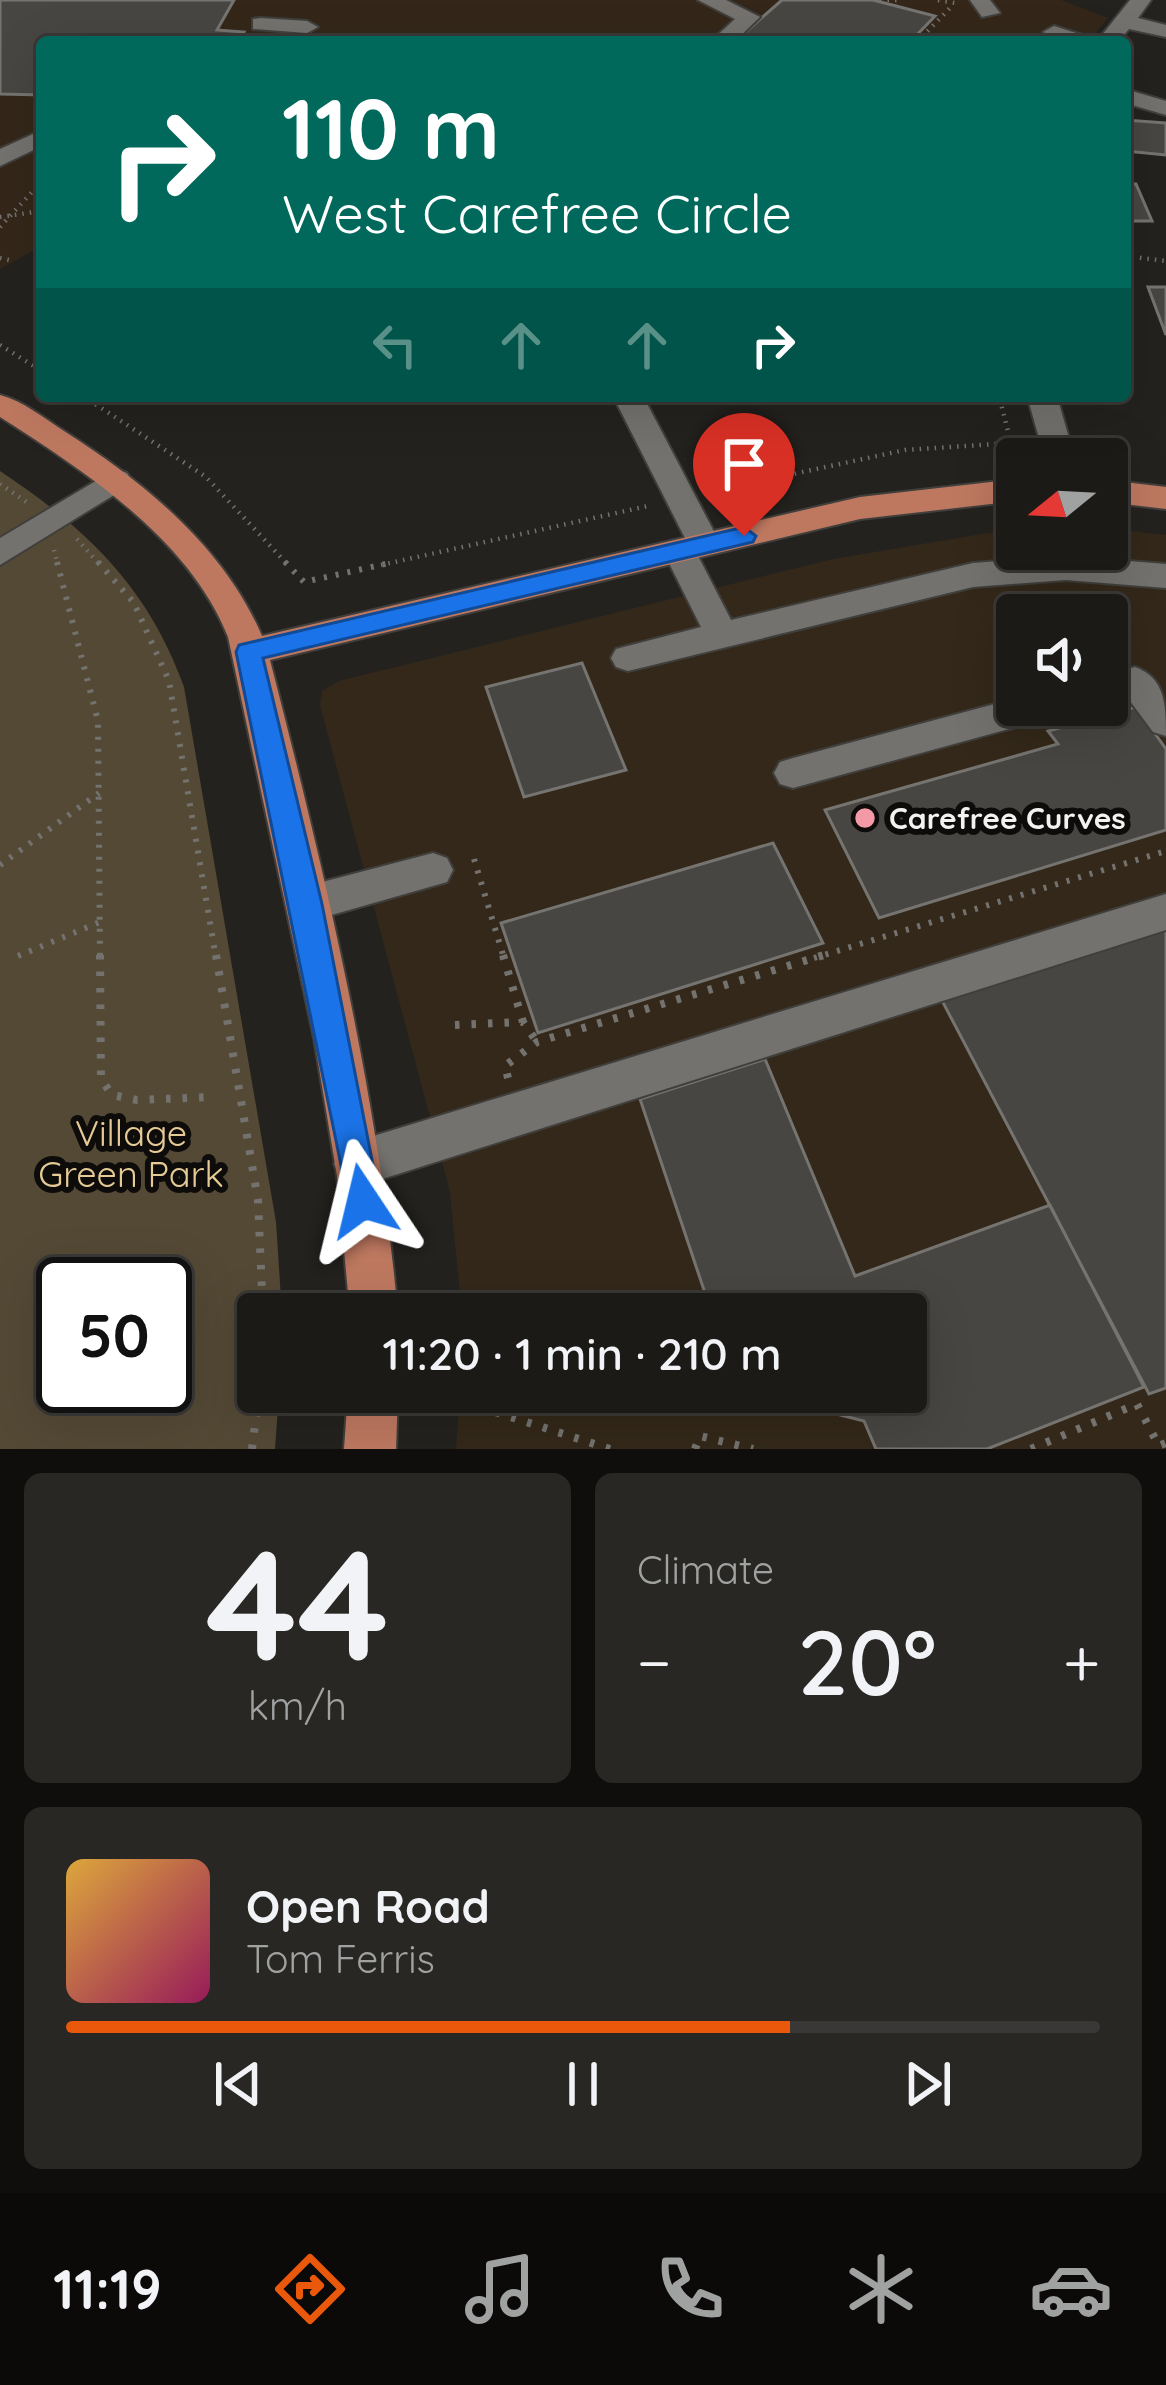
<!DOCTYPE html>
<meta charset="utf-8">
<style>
:root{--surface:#1b1a17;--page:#282724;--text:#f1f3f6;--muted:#a0a1a1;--line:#393836;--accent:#ea580c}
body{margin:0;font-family:Quicksand,sans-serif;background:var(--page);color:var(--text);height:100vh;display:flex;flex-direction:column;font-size:45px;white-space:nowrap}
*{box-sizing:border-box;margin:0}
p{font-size:39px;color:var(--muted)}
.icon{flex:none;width:66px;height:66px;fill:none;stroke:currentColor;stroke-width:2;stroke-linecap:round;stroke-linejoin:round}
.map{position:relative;height:1449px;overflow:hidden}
.panel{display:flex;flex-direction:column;gap:24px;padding:24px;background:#0f0e0d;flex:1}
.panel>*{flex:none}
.banner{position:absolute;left:36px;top:36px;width:1095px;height:366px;border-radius:12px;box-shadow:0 12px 48px #0002,0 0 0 3px var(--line);background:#00695c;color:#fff;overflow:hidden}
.needle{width:78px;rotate:252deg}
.controls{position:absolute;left:996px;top:438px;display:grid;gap:24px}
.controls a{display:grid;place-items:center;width:132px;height:132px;border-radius:12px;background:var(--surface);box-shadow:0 12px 48px #0002,0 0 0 3px var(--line);font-size:60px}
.speed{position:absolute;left:36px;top:1257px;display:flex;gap:24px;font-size:60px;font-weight:700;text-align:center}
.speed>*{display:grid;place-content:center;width:156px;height:156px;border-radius:50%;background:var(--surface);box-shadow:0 12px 48px #0002,0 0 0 3px var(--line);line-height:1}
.speed .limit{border:6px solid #111;border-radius:18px;background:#fff;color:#111}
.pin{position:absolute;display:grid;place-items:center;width:102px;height:102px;color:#fff;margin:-123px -51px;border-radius:50% 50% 50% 0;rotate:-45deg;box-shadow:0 0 12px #0007}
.pin .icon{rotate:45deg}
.me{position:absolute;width:132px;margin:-66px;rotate:350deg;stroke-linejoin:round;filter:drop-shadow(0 0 9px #0008)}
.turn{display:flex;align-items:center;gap:42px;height:252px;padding:0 48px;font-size:54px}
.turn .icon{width:156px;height:156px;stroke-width:2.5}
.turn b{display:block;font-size:84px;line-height:102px}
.lanes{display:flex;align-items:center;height:114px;padding:0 48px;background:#0003;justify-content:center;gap:60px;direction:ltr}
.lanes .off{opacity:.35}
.big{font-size:90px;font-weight:600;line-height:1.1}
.panel .card{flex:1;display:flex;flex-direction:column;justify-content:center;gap:18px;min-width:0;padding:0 42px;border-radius:18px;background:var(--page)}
.panel .dial{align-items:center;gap:0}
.dial b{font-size:156px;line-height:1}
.song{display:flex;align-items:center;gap:36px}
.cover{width:144px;height:144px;border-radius:18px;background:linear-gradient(135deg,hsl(40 70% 55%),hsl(330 70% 35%))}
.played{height:12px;border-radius:6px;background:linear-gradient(90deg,var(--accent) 70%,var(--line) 70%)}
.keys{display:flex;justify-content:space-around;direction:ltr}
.heat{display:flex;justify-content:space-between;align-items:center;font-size:66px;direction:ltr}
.panel .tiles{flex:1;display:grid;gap:24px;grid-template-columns:1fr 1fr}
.card:last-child{grid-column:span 2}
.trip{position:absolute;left:237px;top:1293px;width:690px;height:120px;border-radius:12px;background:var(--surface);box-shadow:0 12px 48px #0002,0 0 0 3px var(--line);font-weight:600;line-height:120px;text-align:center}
.menu{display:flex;height:192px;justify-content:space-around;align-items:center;background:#0b0a09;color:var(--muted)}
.menu .icon{width:84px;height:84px}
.menu .on{color:var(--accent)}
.menu b{font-size:54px;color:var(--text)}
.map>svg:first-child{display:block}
.commercial{fill:#332819;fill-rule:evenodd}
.education{fill:#34271a}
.green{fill:#544935;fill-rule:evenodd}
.building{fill:#484643;stroke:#767470;stroke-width:3}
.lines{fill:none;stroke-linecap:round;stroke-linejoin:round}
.minor-casing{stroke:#403f3c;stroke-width:4}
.major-casing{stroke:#403f3c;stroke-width:4}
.path-far2{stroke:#74726f;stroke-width:4.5;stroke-dasharray:1.5 6;stroke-linecap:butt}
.path-far1{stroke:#74726f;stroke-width:6;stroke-dasharray:3 9;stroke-linecap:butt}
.path{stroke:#74726f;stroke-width:8;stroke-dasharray:4.5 12;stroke-linecap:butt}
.minor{fill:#74726e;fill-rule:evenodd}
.major{fill:#be7860;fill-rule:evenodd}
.route{fill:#1a73e8;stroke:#114b97;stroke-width:3}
.poi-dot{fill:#f49aa6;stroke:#0d0c0a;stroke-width:4.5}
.labels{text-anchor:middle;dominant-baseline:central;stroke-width:12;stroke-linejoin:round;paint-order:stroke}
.poi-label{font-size:30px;font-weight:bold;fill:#f3f2f0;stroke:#0d0c0a;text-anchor:start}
.near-park-label{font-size:36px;fill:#e5ca96;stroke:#0d0c0a}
</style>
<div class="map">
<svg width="1166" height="1449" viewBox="0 0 1166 1449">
<rect width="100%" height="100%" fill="#24221f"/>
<path class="commercial" d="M 1017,528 L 1017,549 L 1107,549 L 1107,528 L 1166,535 L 1166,1449 L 456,1449 L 460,1392 L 906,1392 L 906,1314 L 462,1314 L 450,1192 L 320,705 L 322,691 L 339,681 L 833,559 ZM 1017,615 L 1107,615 L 1107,705 L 1017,705 Z"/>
<path class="education" d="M 0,0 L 1061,0 L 1108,18 L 1088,42 L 42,42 L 42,246 L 0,269 Z"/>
<path class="green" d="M 0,471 C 87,529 148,587 184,687 L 276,1222 L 282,1314 L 258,1314 L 258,1392 L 279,1392 L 275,1449 L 0,1449 ZM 63,1284 L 165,1284 L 165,1386 L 63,1386 Z"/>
<path class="building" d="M 0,0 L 234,0 L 217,30 L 244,32 L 239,42 L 42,42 L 42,95 L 0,94 Z
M 782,0 L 873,0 L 935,16 L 910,42 L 734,42 Z
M 1125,120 L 1166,123 L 1166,155 L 1125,151 Z
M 1125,184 L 1136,184 L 1152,221 L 1125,221 Z
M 1148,287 L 1166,287 L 1166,335 Z
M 582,663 L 626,770 L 524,797 L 486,687 Z
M 1136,707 L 1166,749 L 1166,830 L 879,918 L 825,810 L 1058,744 L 1048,731 Z
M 773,843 L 823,943 L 538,1033 L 501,923 Z
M 1166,922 L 1166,1388 L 1149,1394 L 938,993 Z
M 765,1059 L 855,1276 L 1050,1205 L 1144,1387 L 987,1449 L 876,1449 L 864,1421 L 750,1392 L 906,1392 L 906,1314 L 712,1314 L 640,1099 Z"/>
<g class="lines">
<g class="minor-casing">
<path id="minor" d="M 698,0 L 726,0 L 760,17 L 734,42 L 710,42 L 735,19 Z
M 970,0 L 990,0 L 1000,13 L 982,17 Z
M 1130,0 L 1151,0 L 1138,18 L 1166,25 L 1166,37 L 1129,29 L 1118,42 L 1065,42 L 1043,32 L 1054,26 L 1098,40 Z
M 261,18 L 307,21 L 318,27 L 307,33 L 253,29 L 253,19 Z
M 1125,89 L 1166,101 L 1166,115 L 1125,103 Z
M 42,130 L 42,146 L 0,166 L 0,149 Z
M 613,396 L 643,396 L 721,545 L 716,553 L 697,554 L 731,620 L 973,563 L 1066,556 L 1166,564 L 1166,588 L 1066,580 L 973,587 L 628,671 L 616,667 L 611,658 L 616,649 L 701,627 L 663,551 L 668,543 L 687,542 Z
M 1027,396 L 1057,396 L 1075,459 L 1045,459 Z
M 116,469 L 127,473 L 131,480 L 127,487 L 0,565 L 0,538 Z
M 1135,667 C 1166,678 1166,707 1166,736 L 1153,732 L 1127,697 L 1107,702 L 1107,674 Z
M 1017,698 L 1017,705 L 1063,705 L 1058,715 L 1045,719 L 793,788 L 780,784 L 774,773 L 780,762 L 793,758 Z
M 433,853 L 447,858 L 453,870 L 447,882 L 307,922 L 293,916 L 287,904 L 293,892 L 307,886 Z
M 1166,894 L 1166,930 L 357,1187 L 341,1180 L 334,1164 L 341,1148 L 357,1141 Z"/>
</g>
<g class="major-casing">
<path id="major" d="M 0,395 C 23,401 44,418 64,431 C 144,482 224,547 262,636 L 860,497 L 1017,479 L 1017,501 L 860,519 L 270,660 C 325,874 378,1094 398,1314 L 350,1314 L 337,1176 L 314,1038 L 228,637 C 189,539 86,472 0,417 Z
M 1107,480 L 1166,487 L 1166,509 L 1107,502 Z
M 348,1392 L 398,1392 L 396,1449 L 344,1449 Z"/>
</g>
<path class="path-far2" d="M 880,0 L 901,0
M 938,0 L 955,3
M 917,42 L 952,6
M 0,217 L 42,211
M 0,227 L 42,181
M 1125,256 L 1166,261
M 0,258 L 9,260
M 0,345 L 42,371
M 83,396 L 206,477 L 288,565
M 0,484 L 28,503
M 714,491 L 905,450 L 1011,443 L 999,396
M 77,539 L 100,565
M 54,550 L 58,565
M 381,565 L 648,506"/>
<path class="path-far1" d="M 57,562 L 98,721 L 100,958
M 98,562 L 134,603 L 169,681 L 216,958
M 285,562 L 304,582 L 394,562
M 474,859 L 504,958
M 0,865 L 99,793
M 18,956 L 100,922
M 814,958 L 1166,851"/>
<path class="path" d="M 100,955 L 101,1079 L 112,1095 L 137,1100 L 212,1097
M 216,955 L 258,1200 L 263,1314
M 503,955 L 523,1022
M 455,1025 L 523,1022 L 537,1042
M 508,1078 L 505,1066 L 537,1042 L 824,955
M 480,1407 L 610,1449
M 252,1449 L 259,1392
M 695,1449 L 700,1436 L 753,1449
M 1031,1449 L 1137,1404 L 1159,1446 L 1166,1443"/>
<use href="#minor" class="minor"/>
<use href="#major" class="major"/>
</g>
<path class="route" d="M 744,527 L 756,536 L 753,542 L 263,658 L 322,904 L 380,1201 L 375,1214 L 363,1219 L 351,1214 L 236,652 L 239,645 Z"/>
<circle class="poi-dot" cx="865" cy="818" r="12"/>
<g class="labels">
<g class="poi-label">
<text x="889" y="818">Carefree Curves</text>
</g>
<g class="near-park-label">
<text x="131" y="1132">Village<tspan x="131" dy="41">Green Park</tspan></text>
</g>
</g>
</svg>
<div class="controls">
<a><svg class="needle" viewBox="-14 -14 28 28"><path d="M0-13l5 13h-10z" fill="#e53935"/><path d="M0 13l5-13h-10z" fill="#a0a1a1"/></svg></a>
<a><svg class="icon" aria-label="sound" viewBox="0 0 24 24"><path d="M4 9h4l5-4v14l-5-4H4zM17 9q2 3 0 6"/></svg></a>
</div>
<div class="speed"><div class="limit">50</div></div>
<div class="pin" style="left:744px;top:536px;background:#d93025"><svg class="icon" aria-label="arrive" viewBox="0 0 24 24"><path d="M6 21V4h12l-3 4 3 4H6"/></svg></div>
<svg class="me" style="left:363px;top:1201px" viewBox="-20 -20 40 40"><path d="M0-17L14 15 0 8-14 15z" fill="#1a73e8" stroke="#fff" stroke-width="4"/></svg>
<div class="trip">11:20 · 1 min · 210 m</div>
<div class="banner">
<div class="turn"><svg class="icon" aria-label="right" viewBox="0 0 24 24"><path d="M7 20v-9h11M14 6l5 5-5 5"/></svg><div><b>110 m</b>West Carefree Circle</div></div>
<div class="lanes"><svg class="icon off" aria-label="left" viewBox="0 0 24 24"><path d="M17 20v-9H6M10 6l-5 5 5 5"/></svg><svg class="icon off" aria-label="ahead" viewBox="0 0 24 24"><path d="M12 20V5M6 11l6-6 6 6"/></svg><svg class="icon off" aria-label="ahead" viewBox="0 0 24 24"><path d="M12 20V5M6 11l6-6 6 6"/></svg><svg class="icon" aria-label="right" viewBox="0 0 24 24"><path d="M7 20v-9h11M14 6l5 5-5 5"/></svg></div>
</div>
</div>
<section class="panel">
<div class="tiles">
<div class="card dial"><b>44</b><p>km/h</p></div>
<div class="card"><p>Climate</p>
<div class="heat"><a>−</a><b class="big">20°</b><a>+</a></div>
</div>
<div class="card">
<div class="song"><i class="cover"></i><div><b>Open Road</b><p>Tom Ferris</p></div></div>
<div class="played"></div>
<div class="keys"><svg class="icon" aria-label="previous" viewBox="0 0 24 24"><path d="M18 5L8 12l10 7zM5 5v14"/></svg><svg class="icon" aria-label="pause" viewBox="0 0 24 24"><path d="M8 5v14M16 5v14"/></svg><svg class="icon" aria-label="next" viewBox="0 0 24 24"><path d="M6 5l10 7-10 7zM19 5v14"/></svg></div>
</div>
</div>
</section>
<nav class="menu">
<b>11:19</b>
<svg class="icon on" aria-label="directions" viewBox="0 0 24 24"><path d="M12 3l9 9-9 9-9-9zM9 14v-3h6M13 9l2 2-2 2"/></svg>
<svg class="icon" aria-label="music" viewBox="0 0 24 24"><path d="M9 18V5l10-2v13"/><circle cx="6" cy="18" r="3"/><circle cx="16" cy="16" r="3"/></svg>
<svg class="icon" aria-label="phone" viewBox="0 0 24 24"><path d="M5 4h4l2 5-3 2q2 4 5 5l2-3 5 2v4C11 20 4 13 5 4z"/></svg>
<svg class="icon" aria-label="climate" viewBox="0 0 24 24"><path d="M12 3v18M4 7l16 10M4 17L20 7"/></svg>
<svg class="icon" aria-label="car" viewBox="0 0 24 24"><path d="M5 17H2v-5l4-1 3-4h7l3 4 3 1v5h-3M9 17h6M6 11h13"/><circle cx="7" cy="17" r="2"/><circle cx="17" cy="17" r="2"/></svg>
</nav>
